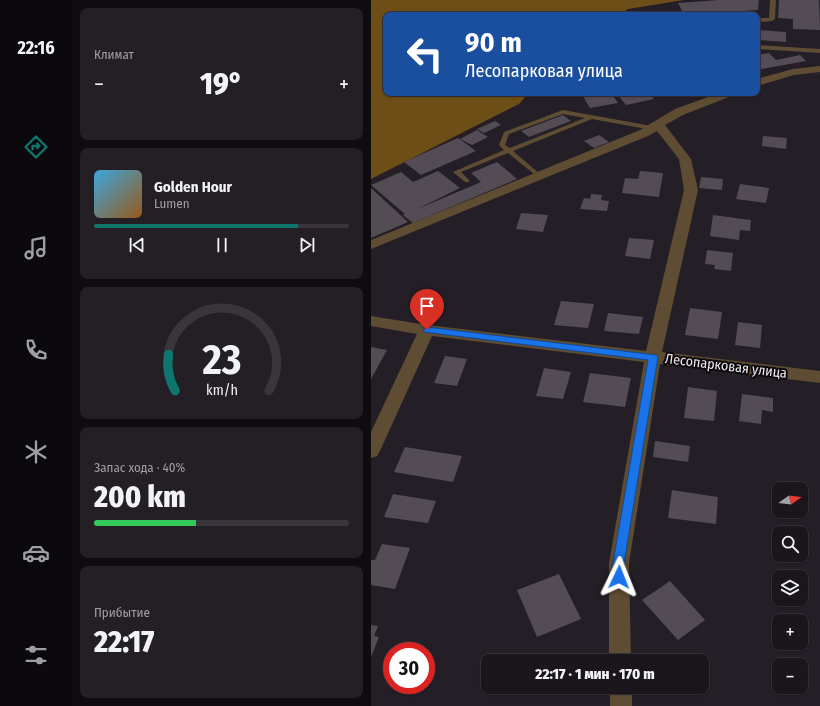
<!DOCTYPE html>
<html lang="ru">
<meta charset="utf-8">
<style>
:root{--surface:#1b161c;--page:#241f25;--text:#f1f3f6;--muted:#a09fa3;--line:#39353b;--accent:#0f766e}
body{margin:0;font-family:"Fira Sans Condensed",sans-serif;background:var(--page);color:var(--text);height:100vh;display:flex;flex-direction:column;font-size:15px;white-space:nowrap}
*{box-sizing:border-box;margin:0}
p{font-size:13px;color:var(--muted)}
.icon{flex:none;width:22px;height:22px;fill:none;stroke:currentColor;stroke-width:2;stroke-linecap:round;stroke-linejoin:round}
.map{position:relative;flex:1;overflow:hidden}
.drawer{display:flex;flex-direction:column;gap:8px;padding:8px;background:#0f0c0f;width:299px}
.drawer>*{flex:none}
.hud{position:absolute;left:12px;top:12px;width:377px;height:84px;border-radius:8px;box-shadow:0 1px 3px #0004,0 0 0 1px var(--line);background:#1a4fa0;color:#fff;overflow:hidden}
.needle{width:26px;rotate:76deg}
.fabs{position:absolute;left:401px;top:482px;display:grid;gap:8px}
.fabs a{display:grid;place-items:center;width:36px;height:36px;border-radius:8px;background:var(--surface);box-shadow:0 1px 3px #0004,0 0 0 1px var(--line);font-size:20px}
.speed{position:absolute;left:12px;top:642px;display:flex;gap:8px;font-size:20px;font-weight:700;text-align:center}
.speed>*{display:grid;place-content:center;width:52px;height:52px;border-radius:50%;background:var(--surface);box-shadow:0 1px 3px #0004,0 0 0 1px var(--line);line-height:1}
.speed .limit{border:6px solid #d22;background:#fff;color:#111}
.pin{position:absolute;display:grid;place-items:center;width:34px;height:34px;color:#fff;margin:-41px -17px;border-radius:50% 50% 50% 0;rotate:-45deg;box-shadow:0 0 4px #0007}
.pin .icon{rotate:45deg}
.me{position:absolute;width:44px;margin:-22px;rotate:2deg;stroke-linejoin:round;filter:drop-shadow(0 0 3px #0008)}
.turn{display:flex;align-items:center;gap:14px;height:84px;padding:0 16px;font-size:18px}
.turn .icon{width:52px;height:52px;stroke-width:2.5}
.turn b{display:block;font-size:28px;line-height:34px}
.big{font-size:30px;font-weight:800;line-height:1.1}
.drawer .card{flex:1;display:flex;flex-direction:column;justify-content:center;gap:6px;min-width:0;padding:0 14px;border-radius:8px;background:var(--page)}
.drawer .dial{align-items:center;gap:0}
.dial svg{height:104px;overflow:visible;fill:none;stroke:var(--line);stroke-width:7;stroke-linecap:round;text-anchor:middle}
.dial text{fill:var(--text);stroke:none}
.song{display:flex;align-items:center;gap:12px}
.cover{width:48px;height:48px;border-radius:6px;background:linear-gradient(135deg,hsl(200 70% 55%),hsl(30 70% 35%))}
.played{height:4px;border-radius:2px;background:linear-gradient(90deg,var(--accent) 80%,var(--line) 80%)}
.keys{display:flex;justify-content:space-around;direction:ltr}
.heat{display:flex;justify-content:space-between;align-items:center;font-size:22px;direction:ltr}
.charge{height:6px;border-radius:3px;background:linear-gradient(90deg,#34c759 40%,var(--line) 0)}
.trip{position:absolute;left:110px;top:654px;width:228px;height:40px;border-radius:8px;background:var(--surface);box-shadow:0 1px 3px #0004,0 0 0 1px var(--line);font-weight:800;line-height:40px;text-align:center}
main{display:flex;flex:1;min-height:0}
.tab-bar{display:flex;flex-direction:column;width:72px;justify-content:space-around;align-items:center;background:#0b090b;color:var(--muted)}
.tab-bar .icon{width:28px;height:28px}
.tab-bar .on{color:var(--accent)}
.tab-bar b{font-size:18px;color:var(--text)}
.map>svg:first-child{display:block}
.forest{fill:#6c4e16}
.building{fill:#534c54}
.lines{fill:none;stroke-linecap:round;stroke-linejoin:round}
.lane{fill:#5e4d33;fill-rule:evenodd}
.street{fill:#5e4d33;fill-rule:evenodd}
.route{fill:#1a73e8;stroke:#114b97}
.labels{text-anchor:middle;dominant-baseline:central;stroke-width:4;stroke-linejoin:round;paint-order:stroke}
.street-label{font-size:14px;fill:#ece8ed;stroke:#0c090d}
</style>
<main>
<nav class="tab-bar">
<b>22:16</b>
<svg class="icon on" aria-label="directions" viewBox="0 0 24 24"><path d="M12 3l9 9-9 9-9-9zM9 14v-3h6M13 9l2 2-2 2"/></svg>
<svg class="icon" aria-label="music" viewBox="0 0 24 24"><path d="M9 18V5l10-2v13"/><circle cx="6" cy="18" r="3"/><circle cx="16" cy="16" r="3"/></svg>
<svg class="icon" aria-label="phone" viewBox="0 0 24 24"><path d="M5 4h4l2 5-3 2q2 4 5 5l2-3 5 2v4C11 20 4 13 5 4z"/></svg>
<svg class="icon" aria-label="climate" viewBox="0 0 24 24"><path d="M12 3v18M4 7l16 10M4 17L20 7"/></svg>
<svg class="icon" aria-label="car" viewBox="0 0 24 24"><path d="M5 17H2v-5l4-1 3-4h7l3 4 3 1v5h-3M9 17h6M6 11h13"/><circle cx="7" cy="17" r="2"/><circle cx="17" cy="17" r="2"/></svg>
<svg class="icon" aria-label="filters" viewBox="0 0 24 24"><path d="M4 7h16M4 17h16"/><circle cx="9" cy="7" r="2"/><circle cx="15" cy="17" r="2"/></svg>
</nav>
<section class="drawer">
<div class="card"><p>Климат</p>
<div class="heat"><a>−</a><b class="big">19°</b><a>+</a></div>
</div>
<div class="card">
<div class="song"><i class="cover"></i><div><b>Golden Hour</b><p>Lumen</p></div></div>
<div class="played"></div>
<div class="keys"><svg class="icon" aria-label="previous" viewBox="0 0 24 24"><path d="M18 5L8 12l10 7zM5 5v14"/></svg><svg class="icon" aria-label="pause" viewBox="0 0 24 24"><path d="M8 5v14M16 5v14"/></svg><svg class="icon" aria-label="next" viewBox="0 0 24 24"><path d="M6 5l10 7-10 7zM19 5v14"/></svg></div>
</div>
<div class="card dial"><svg viewBox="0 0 100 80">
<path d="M14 69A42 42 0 1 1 86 69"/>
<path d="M14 69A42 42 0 0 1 9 41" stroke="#0f766e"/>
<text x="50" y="56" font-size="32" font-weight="700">23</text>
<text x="50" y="72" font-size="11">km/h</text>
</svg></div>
<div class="card"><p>Запас хода · 40%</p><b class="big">200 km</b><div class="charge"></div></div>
<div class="card"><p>Прибытие</p><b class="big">22:17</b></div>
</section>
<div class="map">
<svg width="449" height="706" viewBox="0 0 449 706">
<rect width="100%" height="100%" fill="#241e26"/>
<path class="forest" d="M 0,0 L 313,0 L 257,9 L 249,15 L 15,15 L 15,93 L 158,93 L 148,104 L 0,179 Z"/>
<path class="building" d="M 348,0 L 388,0 L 387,10 L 313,15 L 307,3 Z
M 408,0 L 448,0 L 449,30 L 422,29 L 422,19 L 407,18 Z
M 386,30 L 415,32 L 415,42 L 386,40 Z
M 398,53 L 405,60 L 429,55 L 435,61 L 386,70 L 386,55 Z
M 210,93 L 240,93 L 247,103 L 219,108 Z
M 256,93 L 278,93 L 283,99 L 255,105 L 247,95 Z
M 192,115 L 200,121 L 158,137 L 150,131 Z
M 124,121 L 130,125 L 113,133 L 106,129 Z
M 106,130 L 117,137 L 101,145 L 89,139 Z
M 228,135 L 238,142 L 223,148 L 213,141 Z
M 392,136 L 416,138 L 415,149 L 391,146 Z
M 87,138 L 105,151 L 50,175 L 33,162 Z
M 126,162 L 146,179 L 42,223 L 32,215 L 34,214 L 0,185 L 30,172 L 42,182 L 67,171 L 89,188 L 44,210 L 110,182 L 100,173 Z
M 269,171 L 292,173 L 288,197 L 251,193 L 254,178 L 267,179 Z
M 330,177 L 352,179 L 351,190 L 328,188 Z
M 369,184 L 398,188 L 395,203 L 365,199 Z
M 0,188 L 37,222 L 0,238 Z
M 220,194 L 231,195 L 230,200 L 238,201 L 236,211 L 209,209 L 213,198 L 219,199 Z
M 150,213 L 177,215 L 172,232 L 145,229 Z
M 342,215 L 380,220 L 379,231 L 369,230 L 368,240 L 339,236 Z
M 258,238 L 283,240 L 279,259 L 254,256 Z
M 336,250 L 362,253 L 360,271 L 343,269 L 344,265 L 334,264 Z
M 190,301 L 223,304 L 217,328 L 183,325 Z
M 319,308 L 351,312 L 347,339 L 314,335 Z
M 237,313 L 272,317 L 268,334 L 233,331 Z
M 367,322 L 391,325 L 389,348 L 364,345 Z
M 0,347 L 16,350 L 0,379 Z
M 74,356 L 96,359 L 86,386 L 63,383 Z
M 173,368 L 200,372 L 192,399 L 165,396 Z
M 219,373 L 260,378 L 254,407 L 212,402 Z
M 317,387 L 346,391 L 343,421 L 313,418 Z
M 371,394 L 402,398 L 402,412 L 391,410 L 390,424 L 368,421 Z
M 284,441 L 319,446 L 317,462 L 282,457 Z
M 34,447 L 91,456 L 82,482 L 23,472 Z
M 301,490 L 347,497 L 345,524 L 297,518 Z
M 22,494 L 65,501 L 57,523 L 13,517 Z
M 11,544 L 39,548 L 24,589 L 0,585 L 0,560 L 4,560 Z
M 188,574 L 210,619 L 166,637 L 146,590 Z
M 299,581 L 334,620 L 307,640 L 271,600 Z
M 0,625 L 7,626 L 3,636 L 8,637 L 0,657 Z"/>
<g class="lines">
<path class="lane" d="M 399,0 L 405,0 L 404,19 L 401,21 L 386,22 L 386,18 L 398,18 Z
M 386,45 L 449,49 L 449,53 L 386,49 Z
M 192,110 L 281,126 L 284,128 L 281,130 L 221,119 L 142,151 L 170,175 L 171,176 L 168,178 L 137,153 L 90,172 L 98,180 L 98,182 L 94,182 L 82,172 L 133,150 L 128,145 L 133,132 ZM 192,114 L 214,118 L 139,148 L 134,145 L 138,134 Z"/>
<path class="street" d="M 449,66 L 449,72 L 423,75 L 386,86 L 386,79 L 422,69 Z
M 348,93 L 365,93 L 363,95 L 312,115 L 294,125 L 320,159 L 327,190 L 291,352 L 449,371 L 449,383 L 289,364 L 258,563 L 260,661 L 238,661 L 238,563 L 273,362 L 61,336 L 9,451 L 6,456 L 0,458 L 0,432 L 46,334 L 0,326 L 0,316 L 56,325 L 275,351 L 313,190 L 308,159 L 286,131 L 277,136 L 0,249 L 0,240 L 269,130 L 304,109 Z
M 239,687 L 261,687 L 261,706 L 239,706 Z"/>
</g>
<path class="route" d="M 56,327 L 285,355 L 287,357 L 253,563 L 254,577 L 252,581 L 248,582 L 244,581 L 242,577 L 242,563 L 277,360 L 53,332 L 52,330 Z"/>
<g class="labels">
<g class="street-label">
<text transform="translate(355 366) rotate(7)">Лесопарковая улица</text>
</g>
</g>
</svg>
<div class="fabs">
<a><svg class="needle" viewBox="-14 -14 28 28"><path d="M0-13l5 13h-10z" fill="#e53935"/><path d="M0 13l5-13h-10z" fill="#a09fa3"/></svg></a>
<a><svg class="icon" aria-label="search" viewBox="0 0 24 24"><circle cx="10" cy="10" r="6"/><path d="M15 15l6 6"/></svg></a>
<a><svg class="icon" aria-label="layers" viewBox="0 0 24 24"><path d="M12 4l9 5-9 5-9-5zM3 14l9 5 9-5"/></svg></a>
<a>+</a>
<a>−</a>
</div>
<div class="speed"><div class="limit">30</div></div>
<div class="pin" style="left:56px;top:330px;background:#d93025"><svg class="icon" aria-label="arrive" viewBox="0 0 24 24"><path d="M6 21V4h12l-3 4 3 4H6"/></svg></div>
<svg class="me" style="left:248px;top:577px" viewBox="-20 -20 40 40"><path d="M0-17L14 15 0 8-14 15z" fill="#1a73e8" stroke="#fff" stroke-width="4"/></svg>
<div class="trip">22:17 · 1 мин · 170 m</div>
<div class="hud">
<div class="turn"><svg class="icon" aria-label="left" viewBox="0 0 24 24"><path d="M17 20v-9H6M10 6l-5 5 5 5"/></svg><div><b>90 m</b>Лесопарковая улица</div></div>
</div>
</div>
</main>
